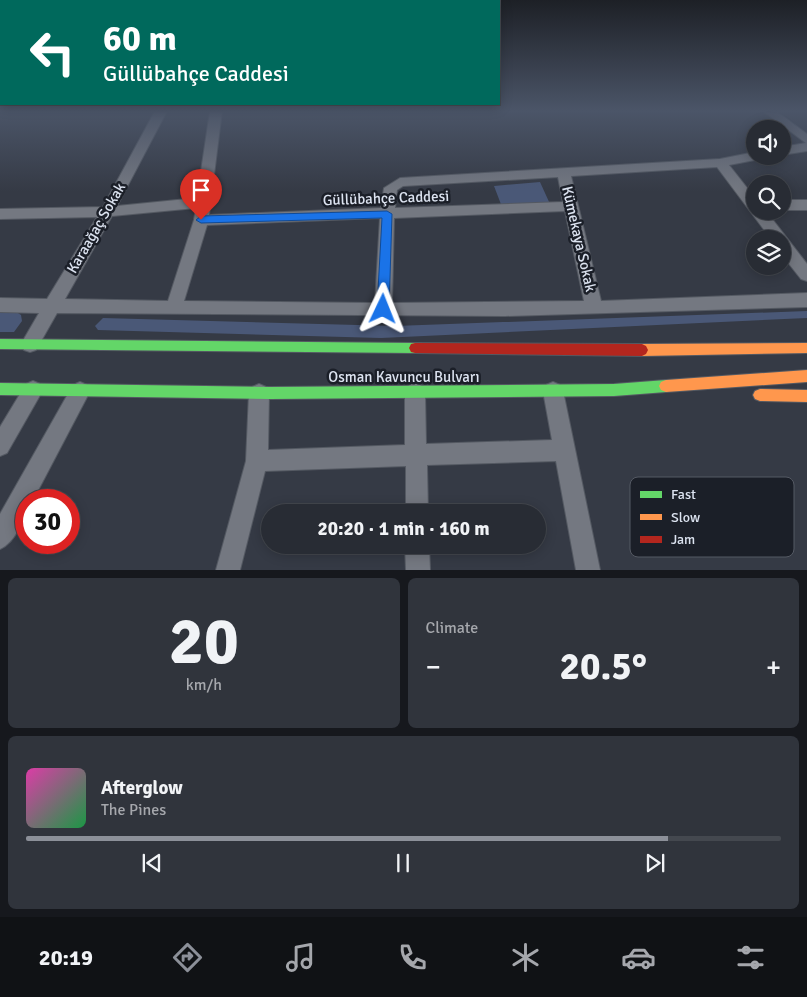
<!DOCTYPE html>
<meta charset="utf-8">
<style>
:root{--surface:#282c34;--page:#30343c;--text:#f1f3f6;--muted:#a5a7ac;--line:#44484f;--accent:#8c9099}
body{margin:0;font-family:Signika,sans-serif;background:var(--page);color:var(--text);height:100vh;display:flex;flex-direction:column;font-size:19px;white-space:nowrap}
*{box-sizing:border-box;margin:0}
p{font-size:16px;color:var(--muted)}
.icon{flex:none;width:28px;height:28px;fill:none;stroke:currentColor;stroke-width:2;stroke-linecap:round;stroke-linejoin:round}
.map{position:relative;height:570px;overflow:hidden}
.panel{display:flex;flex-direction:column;gap:8px;padding:8px;background:#16181d;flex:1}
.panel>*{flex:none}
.top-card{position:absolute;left:0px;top:0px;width:500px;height:105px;box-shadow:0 2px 12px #0003,0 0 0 1px var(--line);background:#00695c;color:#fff;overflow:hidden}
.buttons{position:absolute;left:746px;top:120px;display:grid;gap:10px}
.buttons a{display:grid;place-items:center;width:45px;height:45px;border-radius:50%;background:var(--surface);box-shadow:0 2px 12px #0003,0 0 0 1px var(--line);font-size:25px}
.speed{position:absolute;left:15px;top:489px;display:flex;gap:10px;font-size:25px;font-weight:700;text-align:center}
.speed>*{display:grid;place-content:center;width:65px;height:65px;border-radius:50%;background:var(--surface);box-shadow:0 2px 12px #0003,0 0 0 1px var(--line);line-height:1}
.speed .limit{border:8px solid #d22;background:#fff;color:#111}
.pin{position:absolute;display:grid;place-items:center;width:42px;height:42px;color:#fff;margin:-51px -21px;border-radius:50% 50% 50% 0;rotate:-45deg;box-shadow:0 0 5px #0007}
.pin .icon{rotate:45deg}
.me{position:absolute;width:55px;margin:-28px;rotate:2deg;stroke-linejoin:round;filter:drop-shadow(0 0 4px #0008)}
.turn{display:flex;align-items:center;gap:18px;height:105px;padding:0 20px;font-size:22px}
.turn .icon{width:65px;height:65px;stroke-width:2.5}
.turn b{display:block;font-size:35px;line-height:42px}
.big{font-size:38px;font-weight:700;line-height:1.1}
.panel .widget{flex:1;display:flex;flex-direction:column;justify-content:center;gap:8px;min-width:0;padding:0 18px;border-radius:8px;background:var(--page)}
.panel .dial{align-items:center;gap:0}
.dial b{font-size:65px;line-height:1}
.song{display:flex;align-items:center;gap:15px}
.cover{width:60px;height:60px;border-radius:8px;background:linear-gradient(135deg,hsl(320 70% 55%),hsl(140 70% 35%))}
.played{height:5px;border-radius:2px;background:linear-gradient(90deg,var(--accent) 85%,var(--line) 85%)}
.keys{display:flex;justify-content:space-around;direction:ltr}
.heat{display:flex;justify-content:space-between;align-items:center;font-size:28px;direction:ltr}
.panel .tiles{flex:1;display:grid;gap:8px;grid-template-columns:1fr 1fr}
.widget:last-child{grid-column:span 2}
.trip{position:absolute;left:261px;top:504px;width:285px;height:50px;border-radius:25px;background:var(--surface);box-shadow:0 2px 12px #0003,0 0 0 1px var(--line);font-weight:700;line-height:50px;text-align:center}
.menu{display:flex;height:80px;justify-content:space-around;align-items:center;background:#101215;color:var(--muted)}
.menu .icon{width:35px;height:35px}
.menu .on{color:var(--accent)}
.menu b{font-size:22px;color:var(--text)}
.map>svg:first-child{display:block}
.green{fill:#4a5877}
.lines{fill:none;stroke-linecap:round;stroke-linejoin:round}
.street-casing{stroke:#545962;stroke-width:2}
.fast-casing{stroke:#545962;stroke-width:2}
.slow-casing{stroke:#545962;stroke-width:2}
.jam-casing{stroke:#545962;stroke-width:2}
.street{fill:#747881;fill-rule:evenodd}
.fast{fill:#63d668;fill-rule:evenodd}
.slow{fill:#ff974d;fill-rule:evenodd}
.jam{fill:#b3261e;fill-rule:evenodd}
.route{fill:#1a73e8;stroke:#114b97}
.labels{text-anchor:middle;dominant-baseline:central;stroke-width:5;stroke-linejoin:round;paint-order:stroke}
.street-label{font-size:15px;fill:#dce3f0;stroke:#1b1f28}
.key{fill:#1b1f28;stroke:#555a64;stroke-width:1}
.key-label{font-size:14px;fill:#dce3f0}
</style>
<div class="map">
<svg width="807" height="570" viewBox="0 0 807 570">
<rect width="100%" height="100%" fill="#353a45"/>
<path class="green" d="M 540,182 L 550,204 L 502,207 L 494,186 Z
M 807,311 L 807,318 L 381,338 L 98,330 L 95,326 L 103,318 L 395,326 Z
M 0,313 L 18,313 L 21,315 L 22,321 L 14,332 L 0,332 Z"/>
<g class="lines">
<g class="street-casing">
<path id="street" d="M 155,111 L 167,111 L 117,206 L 197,198 L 210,111 L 222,111 L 209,215 L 381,208 L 384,188 L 400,178 L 720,159 L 755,152 L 755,156 L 762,156 L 760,159 L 729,165 L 755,198 L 755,211 L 766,211 L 807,264 L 807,281 L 801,279 L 782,255 L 782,239 L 771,239 L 717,167 L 571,176 L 601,301 L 807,293 L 807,307 L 505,316 L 57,313 L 36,350 L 30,352 L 24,350 L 21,344 L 39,313 L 0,312 L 0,298 L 47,299 L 97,217 L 0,219 L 0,209 L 103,207 ZM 558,177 L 563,202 L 395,208 L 397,190 L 403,186 ZM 196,208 L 194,220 L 168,301 L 65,299 L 112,216 ZM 565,211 L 584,301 L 392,303 L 394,218 ZM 380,218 L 375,303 L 184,301 L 207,225 Z
M 763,111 L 776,111 L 807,134 L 807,151 L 782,155 L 782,147 L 806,143 Z
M 782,200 L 807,200 L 807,210 L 782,210 Z
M 33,381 L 40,384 L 43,390 L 7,453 L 0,456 L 0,427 L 26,384 Z
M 80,382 L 87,385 L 90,391 L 87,397 L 33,500 L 26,500 C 26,517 16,542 0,549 L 0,514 L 73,385 Z
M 553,382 L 560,385 L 563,391 L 600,570 L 576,570 L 556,461 L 427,465 L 428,512 L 406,512 L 406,466 L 265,471 L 240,570 L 216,570 L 246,461 L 249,393 L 252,387 L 259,384 L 266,387 L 269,393 L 268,450 L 405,445 L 405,392 L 408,386 L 415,383 L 422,386 L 425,392 L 426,444 L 552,440 L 543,391 L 546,385 Z
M 405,545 L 429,545 L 430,570 L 406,570 Z"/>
</g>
<g class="fast-casing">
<path id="fast" d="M 0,339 L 415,343 L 419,344 L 421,348 L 419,352 L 415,353 L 0,349 Z
M 666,380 L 671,382 L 673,386 L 671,390 L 666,392 L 614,396 L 270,399 L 0,395 L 0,383 L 270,387 L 614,384 Z"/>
</g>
<g class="slow-casing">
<path id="slow" d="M 807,343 L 807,353 L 642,356 L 638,354 L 636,350 L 638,346 L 642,344 Z
M 807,370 L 807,382 L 666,392 L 661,390 L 659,386 L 661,382 L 666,380 Z
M 760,389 L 807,390 L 807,402 L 760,401 L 755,399 L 753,395 L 755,391 Z"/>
</g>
<g class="jam-casing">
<path id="jam" d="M 415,343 L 642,344 L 646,346 L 648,350 L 646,354 L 642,356 L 415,353 L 411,352 L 409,348 L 411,344 Z"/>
</g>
<use href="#street" class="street"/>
<use href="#fast" class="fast"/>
<use href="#slow" class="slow"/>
<use href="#jam" class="jam"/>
</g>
<linearGradient id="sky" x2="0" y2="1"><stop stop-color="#1d2026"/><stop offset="0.58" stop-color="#4b5568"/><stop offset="1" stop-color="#4b5568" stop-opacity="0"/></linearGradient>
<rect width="807" height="191" fill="url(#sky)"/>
<path class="route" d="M 387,211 L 392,214 L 389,309 L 383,313 L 377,309 L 382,218 L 201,223 L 196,220 L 201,216 Z"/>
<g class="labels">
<g class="street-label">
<text transform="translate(386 198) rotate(-2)">Güllübahçe Caddesi</text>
<text transform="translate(96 228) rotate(-60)">Karaağaç Sokak</text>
<text transform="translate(579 239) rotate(77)">Kümekaya Sokak</text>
<text x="404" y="377">Osman Kavuncu Bulvarı</text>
</g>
</g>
<rect x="630" y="477" width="164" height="80" rx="8" class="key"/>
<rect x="640" y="491" width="22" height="7" fill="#63d668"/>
<rect x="640" y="514" width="22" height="6" fill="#ff974d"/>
<rect x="640" y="536" width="22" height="7" fill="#b3261e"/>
<g class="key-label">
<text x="671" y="499">Fast</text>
<text x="671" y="522">Slow</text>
<text x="671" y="544">Jam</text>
</g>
</svg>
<div class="buttons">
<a><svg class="icon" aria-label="sound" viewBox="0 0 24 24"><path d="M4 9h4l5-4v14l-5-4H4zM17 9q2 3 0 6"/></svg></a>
<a><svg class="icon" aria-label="search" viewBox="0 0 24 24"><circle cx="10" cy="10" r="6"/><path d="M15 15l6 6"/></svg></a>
<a><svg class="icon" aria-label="layers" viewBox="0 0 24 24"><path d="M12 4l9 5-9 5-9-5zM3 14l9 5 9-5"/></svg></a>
</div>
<div class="speed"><div class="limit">30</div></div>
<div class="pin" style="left:201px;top:220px;background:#d93025"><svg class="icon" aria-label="arrive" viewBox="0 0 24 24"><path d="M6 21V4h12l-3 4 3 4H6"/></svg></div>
<svg class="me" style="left:383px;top:309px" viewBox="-20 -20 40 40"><path d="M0-17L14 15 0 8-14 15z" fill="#1a73e8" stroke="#fff" stroke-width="4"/></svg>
<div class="trip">20:20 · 1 min · 160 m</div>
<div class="top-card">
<div class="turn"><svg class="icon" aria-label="left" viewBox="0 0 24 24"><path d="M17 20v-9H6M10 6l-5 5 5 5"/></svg><div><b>60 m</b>Güllübahçe Caddesi</div></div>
</div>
</div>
<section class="panel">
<div class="tiles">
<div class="widget dial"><b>20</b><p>km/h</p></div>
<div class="widget"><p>Climate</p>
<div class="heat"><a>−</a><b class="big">20.5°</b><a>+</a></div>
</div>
<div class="widget">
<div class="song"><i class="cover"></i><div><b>Afterglow</b><p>The Pines</p></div></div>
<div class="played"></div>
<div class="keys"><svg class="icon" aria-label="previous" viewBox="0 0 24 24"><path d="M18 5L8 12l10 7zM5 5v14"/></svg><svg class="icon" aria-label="pause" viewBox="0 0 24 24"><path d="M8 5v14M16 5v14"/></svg><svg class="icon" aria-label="next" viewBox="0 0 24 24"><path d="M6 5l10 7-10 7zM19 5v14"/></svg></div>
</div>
</div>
</section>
<nav class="menu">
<b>20:19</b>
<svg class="icon on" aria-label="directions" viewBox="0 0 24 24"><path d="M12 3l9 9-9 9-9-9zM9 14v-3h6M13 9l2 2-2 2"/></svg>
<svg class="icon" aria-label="music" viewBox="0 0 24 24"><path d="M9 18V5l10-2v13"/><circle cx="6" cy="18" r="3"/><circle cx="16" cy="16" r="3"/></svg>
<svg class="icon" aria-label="phone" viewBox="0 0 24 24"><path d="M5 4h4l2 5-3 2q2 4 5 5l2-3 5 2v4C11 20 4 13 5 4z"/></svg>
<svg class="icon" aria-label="climate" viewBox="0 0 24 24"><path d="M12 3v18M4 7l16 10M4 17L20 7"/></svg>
<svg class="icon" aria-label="car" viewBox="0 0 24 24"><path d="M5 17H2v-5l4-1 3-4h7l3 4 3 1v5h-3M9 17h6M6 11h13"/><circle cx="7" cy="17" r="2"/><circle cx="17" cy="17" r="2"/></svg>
<svg class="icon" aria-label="filters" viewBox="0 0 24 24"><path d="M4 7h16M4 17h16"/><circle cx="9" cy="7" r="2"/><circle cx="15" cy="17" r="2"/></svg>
</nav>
